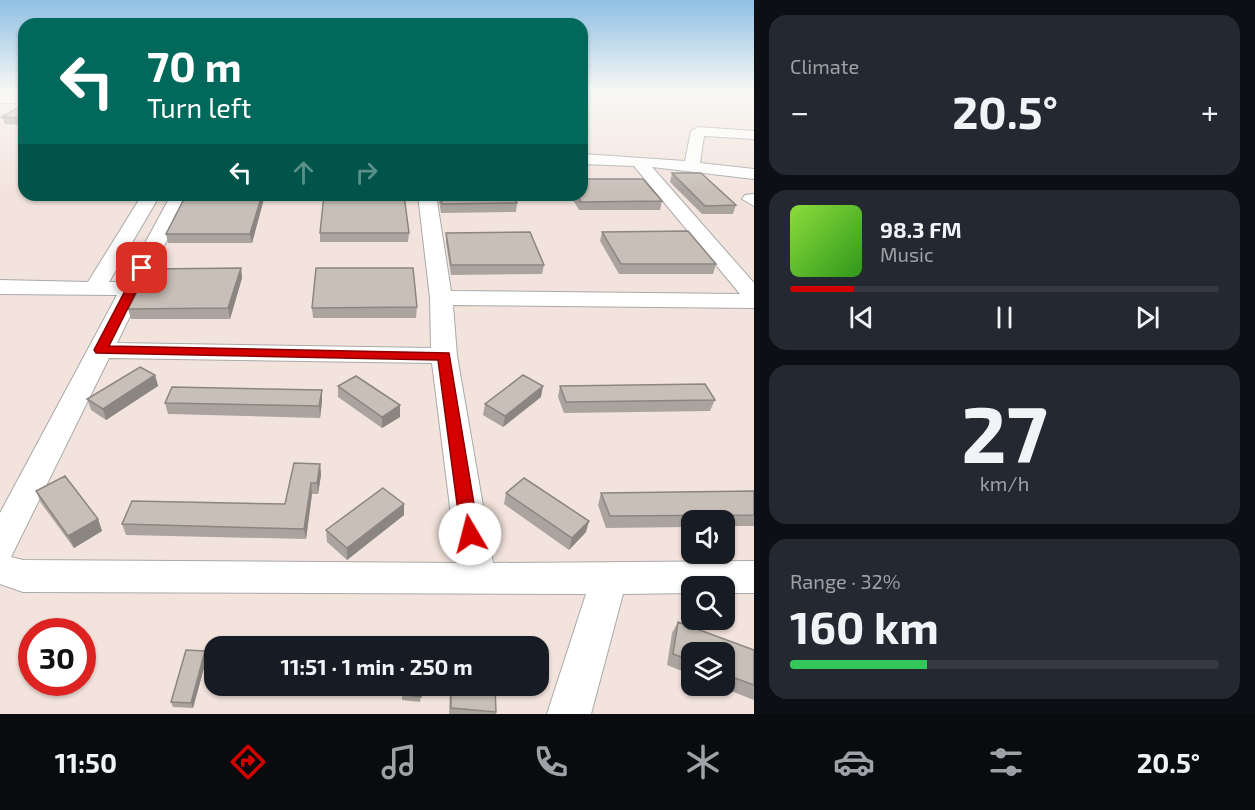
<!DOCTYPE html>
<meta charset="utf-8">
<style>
:root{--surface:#171b24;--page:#242831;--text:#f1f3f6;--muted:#9ea1a6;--line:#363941;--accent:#d40000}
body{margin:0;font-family:"Exo 2",sans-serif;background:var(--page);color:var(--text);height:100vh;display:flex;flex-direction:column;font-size:22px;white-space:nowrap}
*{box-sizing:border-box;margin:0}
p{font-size:20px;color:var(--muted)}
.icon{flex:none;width:33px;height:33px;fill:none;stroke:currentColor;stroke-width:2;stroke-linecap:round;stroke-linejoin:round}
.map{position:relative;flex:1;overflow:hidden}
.side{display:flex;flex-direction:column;gap:15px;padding:15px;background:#0d0f14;width:501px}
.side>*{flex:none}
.top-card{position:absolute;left:18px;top:18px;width:570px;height:183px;border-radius:18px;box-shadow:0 2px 4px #0004;background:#00695c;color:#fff;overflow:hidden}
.controls{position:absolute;left:681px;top:510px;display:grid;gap:12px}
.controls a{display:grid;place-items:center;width:54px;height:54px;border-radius:12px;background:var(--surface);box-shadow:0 2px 4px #0004;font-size:30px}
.speed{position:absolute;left:18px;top:618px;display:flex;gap:12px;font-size:30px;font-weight:700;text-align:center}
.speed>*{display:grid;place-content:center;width:78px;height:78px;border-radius:50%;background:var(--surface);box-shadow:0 2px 4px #0004;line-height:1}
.speed .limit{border:9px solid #d22;background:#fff;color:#111}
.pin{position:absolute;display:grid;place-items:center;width:51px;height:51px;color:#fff;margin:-26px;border-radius:12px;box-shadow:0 3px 9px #0006}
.me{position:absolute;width:66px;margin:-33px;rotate:352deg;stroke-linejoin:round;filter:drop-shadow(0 0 4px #0008)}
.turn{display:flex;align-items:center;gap:21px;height:126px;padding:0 30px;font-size:27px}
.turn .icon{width:78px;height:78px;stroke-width:2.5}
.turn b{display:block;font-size:42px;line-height:51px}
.lanes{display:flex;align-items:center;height:57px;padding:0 30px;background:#0003;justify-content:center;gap:30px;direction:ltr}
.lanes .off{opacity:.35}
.big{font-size:45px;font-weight:700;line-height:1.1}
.side .widget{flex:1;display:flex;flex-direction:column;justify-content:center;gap:9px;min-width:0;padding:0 21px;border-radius:18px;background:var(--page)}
.side .dial{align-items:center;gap:0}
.dial b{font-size:78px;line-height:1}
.song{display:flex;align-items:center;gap:18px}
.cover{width:72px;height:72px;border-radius:9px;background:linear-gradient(135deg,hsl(90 70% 55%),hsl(110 70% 35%))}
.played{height:6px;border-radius:3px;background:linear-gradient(90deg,var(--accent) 15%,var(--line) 15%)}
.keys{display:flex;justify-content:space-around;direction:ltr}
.heat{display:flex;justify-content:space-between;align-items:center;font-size:33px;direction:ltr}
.charge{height:9px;border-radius:4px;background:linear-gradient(90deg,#34c759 32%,var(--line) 0)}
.trip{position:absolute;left:204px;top:636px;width:345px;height:60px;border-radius:18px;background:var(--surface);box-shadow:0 2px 4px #0004;font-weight:700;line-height:60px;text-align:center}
.dock{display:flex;height:96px;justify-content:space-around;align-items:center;background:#090b0e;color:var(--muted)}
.dock .icon{width:42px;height:42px}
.dock .current{color:var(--accent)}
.dock b{font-size:27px;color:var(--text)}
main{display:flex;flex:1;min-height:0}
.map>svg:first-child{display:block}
.military{fill:#f3e3dd;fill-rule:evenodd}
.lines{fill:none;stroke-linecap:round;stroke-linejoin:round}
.minor-casing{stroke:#a9a9a9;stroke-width:2}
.minor{fill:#fff;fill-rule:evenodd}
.wall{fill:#aba49e}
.shaded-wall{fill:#8b8681}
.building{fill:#c7bfb8;stroke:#8b8681;stroke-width:1.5}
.route{fill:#d40000;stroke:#8a0000;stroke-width:1.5}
</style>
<main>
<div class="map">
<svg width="754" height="714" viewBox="0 0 754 714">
<rect width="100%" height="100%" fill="#f2efe9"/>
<path class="military" d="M 0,91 L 24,91 L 24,195 L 582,195 L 582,91 L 754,91 L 754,714 L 0,714 ZM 692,520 L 724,520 L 724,554 L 692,554 ZM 692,586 L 724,586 L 724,620 L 692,620 ZM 32,632 L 82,632 L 82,682 L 32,682 ZM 214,646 L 538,646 L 538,686 L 214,686 ZM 692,652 L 724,652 L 724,686 L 692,686 Z"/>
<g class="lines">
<g class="minor-casing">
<path id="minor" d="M 0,95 L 24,95 L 24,103 L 0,103 Z
M 698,127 L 754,131 L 754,139 L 704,136 L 700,163 L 754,169 L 754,179 L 652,167 L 754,283 L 754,308 L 453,305 L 457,356 L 493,563 L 754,561 L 754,593 L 724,593 L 724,586 L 692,586 L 692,593 L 623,594 L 591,714 L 547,714 L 586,594 L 23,592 L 0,584 L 0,513 L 117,295 L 0,294 L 0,280 L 88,282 L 142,195 L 160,195 L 109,282 L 124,282 L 171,195 L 189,195 L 117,343 L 431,348 L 430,298 L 418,195 L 436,195 L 451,291 L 740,294 L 634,166 L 582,164 L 582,154 L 685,161 L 691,131 ZM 109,358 L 432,363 L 457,563 L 23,560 L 11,557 Z
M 754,194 L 754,206 L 742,199 L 745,195 Z"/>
</g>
<use href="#minor" class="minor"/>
</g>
<path class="wall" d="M 24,104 L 24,125 L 5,124 L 2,117 Z
M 672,173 L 736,205 L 733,214 L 702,214 L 670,182 Z
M 189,195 L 265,195 L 252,243 L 168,243 L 166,234 Z
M 438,195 L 514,195 L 517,203 L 516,212 L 441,213 Z
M 570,195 L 582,195 L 662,201 L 660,210 L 579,210 Z
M 602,232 L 716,264 L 713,274 L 619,274 L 600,241 Z
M 320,233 L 409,233 L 408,242 L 320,242 Z
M 446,233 L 544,265 L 542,274 L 451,275 L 446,242 Z
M 241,268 L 242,278 L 230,319 L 131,319 L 128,309 Z
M 417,307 L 416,318 L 313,318 L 312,308 Z
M 155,375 L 158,386 L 106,420 L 91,410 L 87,399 Z
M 338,386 L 400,417 L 382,428 L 338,397 Z
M 560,386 L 715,400 L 710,411 L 564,413 L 558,397 Z
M 541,397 L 503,427 L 483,415 L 485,404 Z
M 322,401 L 320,418 L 168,414 L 165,403 Z
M 320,464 L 321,475 L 318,494 L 312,494 L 306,539 L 126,535 L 122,524 L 285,504 Z
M 36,491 L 98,519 L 102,531 L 74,548 L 41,503 Z
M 754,491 L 754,526 L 724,526 L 724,520 L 692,520 L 692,527 L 606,528 L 598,505 L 601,493 Z
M 506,493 L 586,532 L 569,550 L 504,504 Z
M 404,504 L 404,515 L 347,560 L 327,542 L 326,530 Z
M 678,622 L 754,650 L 754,700 L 718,686 L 724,686 L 724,652 L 692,652 L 692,675 L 667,665 L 672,633 Z
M 205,651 L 207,657 L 193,708 L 173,707 L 171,702 Z
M 351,686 L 422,686 L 420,702 L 402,700 L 402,694 L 351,689 Z
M 450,686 L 495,686 L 496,714 L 449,714 Z"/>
<path class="shaded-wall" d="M 262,195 L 265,195 L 252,243 L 250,234 Z
M 241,268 L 242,278 L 230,319 L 228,308 Z
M 155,375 L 158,386 L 106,420 L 103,409 Z
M 543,386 L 541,397 L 503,427 L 505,416 Z
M 322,390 L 322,401 L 320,418 L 319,406 Z
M 400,405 L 400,417 L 382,428 L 382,417 Z
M 320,464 L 321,475 L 318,494 L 317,483 Z
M 311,483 L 312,494 L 306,539 L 304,529 Z
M 404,504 L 404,515 L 347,560 L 347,548 Z
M 98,519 L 102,531 L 74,548 L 68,536 Z
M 589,521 L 586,532 L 569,550 L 572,538 Z
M 205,651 L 207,657 L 193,708 L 191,703 Z"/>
<path class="building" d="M 24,104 L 24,118 L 2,117 Z
M 672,173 L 701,173 L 736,205 L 705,206 Z
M 582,179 L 643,179 L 662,201 L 581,202 L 577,195 L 582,195 Z
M 189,195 L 262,195 L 250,234 L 166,234 L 184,199 Z
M 324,195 L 404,195 L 409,233 L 320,233 Z
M 440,195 L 514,195 L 517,203 L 442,204 Z
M 688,231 L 716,264 L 621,264 L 602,232 Z
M 530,232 L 544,265 L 451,265 L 446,233 Z
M 241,268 L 228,308 L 128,309 L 149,269 Z
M 316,268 L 413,268 L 417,307 L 312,308 Z
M 140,367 L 155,375 L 103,409 L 87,399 Z
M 523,375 L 543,386 L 505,416 L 485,404 Z
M 356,376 L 400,405 L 382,417 L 338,386 Z
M 705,384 L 715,400 L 566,402 L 560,386 Z
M 172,387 L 322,390 L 319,406 L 165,403 Z
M 294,463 L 320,464 L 317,483 L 311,483 L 304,529 L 122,524 L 132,501 L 285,504 Z
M 65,476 L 98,519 L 68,536 L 36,491 Z
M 524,478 L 589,521 L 572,538 L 506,493 Z
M 383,488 L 404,504 L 347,548 L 326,530 Z
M 754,491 L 754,515 L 610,516 L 601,493 Z
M 678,622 L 754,650 L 754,685 L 724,674 L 724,652 L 692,652 L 692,661 L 673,654 Z
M 355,641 L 379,643 L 379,646 L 354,646 Z
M 287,644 L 287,646 L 260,646 L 261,645 Z
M 186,650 L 205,651 L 191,703 L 171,702 Z
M 374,686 L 422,686 L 421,697 L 402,694 L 403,688 Z
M 451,686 L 495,686 L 496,712 L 451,708 Z"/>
<linearGradient id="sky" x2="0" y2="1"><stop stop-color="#8fc0e4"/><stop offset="0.48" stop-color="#f9f8f5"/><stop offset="1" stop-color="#f9f8f5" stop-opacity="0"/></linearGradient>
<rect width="754" height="191" fill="url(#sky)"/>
<path class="route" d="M 142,265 L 148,268 L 109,346 L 449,353 L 479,534 L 477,540 L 470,542 L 464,540 L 461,534 L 438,360 L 96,353 L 94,350 L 137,268 Z"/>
</svg>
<div class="controls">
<a><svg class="icon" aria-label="sound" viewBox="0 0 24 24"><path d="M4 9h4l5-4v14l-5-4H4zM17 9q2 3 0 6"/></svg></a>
<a><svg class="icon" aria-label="search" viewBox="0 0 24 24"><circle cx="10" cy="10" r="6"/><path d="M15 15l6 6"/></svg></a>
<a><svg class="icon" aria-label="layers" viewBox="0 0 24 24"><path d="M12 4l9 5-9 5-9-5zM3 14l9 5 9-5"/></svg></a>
</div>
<div class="speed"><div class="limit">30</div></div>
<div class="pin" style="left:142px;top:268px;background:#d93025"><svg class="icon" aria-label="arrive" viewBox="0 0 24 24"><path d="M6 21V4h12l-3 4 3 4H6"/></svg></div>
<svg class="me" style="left:470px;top:534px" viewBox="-20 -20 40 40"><circle r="19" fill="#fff"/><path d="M0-13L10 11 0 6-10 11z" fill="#d40000"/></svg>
<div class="trip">11:51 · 1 min · 250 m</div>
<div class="top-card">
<div class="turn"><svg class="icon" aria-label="left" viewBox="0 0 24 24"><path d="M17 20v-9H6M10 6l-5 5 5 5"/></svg><div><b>70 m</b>Turn left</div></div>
<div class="lanes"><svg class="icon" aria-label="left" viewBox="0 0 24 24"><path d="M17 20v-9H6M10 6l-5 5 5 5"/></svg><svg class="icon off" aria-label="ahead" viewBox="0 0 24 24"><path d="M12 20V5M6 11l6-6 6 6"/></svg><svg class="icon off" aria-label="right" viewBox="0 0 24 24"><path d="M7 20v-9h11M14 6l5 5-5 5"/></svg></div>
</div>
</div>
<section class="side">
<div class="widget"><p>Climate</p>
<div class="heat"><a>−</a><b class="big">20.5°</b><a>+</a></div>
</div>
<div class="widget">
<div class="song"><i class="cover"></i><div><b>98.3 FM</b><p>Music</p></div></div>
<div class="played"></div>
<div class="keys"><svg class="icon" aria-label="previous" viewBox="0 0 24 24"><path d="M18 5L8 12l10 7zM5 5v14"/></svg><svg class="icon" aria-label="pause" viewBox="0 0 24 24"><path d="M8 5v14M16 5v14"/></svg><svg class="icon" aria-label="next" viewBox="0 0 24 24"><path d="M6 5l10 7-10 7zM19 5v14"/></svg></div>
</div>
<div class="widget dial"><b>27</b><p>km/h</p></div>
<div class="widget"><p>Range · 32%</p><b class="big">160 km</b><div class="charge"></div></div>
</section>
</main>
<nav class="dock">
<b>11:50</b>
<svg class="icon current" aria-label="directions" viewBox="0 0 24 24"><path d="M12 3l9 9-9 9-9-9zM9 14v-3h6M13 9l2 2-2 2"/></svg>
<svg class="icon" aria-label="music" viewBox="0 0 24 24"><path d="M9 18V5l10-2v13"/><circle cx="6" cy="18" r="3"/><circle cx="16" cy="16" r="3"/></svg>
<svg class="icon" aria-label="phone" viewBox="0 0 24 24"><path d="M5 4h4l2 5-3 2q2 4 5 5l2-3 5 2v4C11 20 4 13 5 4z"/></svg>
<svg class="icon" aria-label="climate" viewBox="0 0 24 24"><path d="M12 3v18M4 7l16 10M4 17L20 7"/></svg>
<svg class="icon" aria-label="car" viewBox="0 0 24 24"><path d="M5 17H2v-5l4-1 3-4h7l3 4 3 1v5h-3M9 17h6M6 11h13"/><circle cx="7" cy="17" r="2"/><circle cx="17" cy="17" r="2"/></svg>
<svg class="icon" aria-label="filters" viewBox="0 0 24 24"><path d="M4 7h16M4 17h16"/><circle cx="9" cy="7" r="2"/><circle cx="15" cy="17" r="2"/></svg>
<b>20.5°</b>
</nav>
